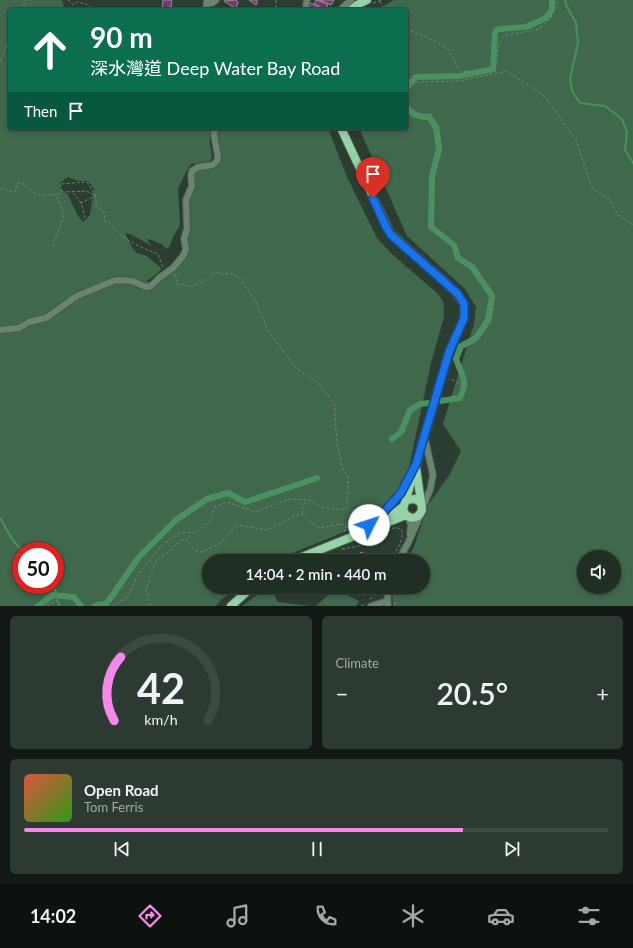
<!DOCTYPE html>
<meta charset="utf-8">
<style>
:root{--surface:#202e24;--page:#2d3a31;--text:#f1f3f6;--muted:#a2a8a6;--line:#3d4a41;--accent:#f788eb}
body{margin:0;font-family:Lato,"Noto Sans TC",sans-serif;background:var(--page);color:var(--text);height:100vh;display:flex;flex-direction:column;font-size:15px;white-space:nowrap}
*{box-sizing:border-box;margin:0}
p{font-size:13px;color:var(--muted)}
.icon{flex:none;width:22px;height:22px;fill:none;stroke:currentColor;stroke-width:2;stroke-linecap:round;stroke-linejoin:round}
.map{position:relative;height:606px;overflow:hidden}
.details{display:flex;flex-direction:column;gap:10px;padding:10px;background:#121914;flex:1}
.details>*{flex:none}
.hud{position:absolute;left:8px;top:8px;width:400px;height:122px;border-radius:4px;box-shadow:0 2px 6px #0003,0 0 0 1px var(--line);background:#0b6e4f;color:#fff;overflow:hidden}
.tools{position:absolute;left:577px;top:550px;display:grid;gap:8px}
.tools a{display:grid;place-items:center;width:44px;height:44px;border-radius:50%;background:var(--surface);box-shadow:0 2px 6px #0003,0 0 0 1px var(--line);font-size:20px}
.speed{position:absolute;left:12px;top:542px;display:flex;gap:8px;font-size:20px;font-weight:700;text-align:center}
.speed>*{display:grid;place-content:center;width:52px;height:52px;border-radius:50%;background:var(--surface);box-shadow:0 2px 6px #0003,0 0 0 1px var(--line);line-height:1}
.speed .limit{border:6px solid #d22;background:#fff;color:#111}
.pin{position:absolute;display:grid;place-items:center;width:34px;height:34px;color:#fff;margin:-41px -17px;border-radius:50% 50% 50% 0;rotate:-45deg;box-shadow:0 0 4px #0007}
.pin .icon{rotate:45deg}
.me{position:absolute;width:44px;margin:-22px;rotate:49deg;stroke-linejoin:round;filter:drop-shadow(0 0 3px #0008)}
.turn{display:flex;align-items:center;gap:14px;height:84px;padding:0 16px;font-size:18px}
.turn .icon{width:52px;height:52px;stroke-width:2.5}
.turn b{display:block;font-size:28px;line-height:34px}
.then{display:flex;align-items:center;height:38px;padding:0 16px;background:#0003;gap:8px;font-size:15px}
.big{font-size:30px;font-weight:600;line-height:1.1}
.details .card{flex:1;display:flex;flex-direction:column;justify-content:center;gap:6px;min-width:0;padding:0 14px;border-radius:6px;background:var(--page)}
.details .dial{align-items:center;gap:0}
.dial svg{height:104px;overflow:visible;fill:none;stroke:var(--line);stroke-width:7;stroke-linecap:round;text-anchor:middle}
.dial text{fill:var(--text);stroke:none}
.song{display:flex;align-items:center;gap:12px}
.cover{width:48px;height:48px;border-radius:6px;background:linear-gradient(135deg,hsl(10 70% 55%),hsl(110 70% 35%))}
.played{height:4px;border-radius:2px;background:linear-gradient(90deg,var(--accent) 75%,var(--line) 75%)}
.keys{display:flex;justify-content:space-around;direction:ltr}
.heat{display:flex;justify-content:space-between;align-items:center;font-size:22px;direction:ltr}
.details .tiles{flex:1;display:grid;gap:10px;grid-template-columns:1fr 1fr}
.card:last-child{grid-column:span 2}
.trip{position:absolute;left:202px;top:554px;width:228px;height:40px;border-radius:20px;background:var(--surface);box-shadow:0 2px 6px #0003,0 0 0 1px var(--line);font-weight:600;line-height:40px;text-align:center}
.menu{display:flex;height:64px;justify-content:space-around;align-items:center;background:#0d120e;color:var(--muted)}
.menu .icon{width:28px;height:28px}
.menu .current{color:var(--accent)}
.menu b{font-size:18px;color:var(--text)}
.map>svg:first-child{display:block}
.green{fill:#3f684c;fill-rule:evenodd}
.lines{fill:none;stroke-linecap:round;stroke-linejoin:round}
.stream{stroke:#4a9162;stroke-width:2}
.canal{stroke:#4a9162;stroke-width:6}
.building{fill:#733d6d;stroke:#9c8999}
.minor-casing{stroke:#4a5a4e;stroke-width:8}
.major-casing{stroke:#4a5a4e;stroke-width:10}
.path{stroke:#748378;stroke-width:1;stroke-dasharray:3 2;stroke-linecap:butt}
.minor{stroke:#698571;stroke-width:6}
.major{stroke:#96d2a8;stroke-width:8}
.route-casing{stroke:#114b97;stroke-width:10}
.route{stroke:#1a73e8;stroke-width:7}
</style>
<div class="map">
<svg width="633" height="606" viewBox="0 0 633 606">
<rect width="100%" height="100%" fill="#2b3d30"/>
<path class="green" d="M 0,0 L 62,0 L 65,10 L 10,10 L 10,128 L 212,128 C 210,134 209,139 210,145 C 210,151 214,156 210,161 L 191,164 L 187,170 L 178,189 L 180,225 L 173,237 L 170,246 L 167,249 L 161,244 L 149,239 L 147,240 L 152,246 L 130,234 L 125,233 L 133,249 L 137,253 L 147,256 L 161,268 L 159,272 L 147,281 L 152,286 L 185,256 C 186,236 186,184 196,169 L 216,164 L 216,128 L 328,128 L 347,177 L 377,238 L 393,255 L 437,293 L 443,301 L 444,309 L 444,317 L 431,363 L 407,477 L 385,507 L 373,514 L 373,517 L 354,528 L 273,561 L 209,561 L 209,587 L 237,587 L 221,600 L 216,606 L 0,606 ZM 68,177 L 78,181 L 88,181 L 94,189 L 90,215 L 83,222 L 78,216 L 67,193 L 62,193 L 59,184 ZM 21,551 L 55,551 L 55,585 L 21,585 Z
M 394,0 L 633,0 L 633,606 L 393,606 L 392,587 L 423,587 L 423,561 L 406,561 L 414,547 L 428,505 L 450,474 L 461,451 L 443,424 L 474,324 L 476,307 L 465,289 L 407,236 L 359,128 L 406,128 L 406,10 L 377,10 ZM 584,557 L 614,557 L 614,587 L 584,587 Z
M 268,587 L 270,587 L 278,602 L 311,606 L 242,606 Z
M 335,589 L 359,601 L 356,606 L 316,606 Z"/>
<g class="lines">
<path class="stream" d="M 565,0 L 566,5 L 576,23 L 578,43 L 570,79 L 572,91 L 580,103 L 605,106 L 622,119 L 627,132 L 625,150 L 633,163
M 0,518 L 12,539 L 22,551
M 53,585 L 56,592
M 57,601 L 60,606"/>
<path class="canal" d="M 406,88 L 416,77 L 460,76 L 493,69 L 495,34 L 496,31 L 499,29 L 526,27 L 546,18 L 552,10 L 552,0
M 406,106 C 410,115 420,117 429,117 L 436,128 L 439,149 L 432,176 L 431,227 L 454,245 L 458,258 L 472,267 L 492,296 L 488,320 L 476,338 L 461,346 L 456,359 C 462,376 468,381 460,398 L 440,401
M 392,439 L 401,432 L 410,410 L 420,404 L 429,403
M 38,606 L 53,595 L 74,597 L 81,606
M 95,606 L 107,603 L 139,557 L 176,520 L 207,499 L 228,493 L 245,502 L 317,478"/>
</g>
<path class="building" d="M 163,0 L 172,0 L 171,7 L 170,6 L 169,9 L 162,8 Z
M 236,0 L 238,2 L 236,9 L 224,1 Z
M 249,0 L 257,0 L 257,3 L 256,5 Z
M 316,0 L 328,4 L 326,10 L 314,4 Z
M 319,0 L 334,0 L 331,5 Z
M 310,3 L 322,8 L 321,10 L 313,10 L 308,8 Z
M 187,8 L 194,8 L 194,10 L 186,10 Z
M 361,552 L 378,561 L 356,561 Z
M 352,587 L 367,587 L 364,593 Z"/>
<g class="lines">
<g class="minor-casing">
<path id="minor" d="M 207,3 L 212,3 L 216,0
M 206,10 L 207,0
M 307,10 L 306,6 L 307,0
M 340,10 L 351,0
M 0,330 L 19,328 L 29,322 L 46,318 L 77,296 L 113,281 L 119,280 L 132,281 L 146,287 L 151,286 L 159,278 L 173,268 L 183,256 L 186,249 L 184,239 L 187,229 L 186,200 L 192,186 L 191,176 L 192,171 L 198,167 L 213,165 L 217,161 L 218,157 L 214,135 L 215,128
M 422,509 L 430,490 L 433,475 L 425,439
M 408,516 L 411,525 L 410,534
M 398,561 L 408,543 L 421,514
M 387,587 L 388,606
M 371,606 L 387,601"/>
</g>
<g class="major-casing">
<path id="major" d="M 351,10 L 357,5 L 367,0
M 341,128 L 390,233 L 455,291 L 464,304 L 464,318 L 449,352 L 405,503
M 416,467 L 422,510 C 416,526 395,514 407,500 L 415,499 L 421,503
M 383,522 L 404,506
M 364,529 C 382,516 396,500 407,482
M 292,561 L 406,515
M 231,606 L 252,587"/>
</g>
<path class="path" d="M 68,0 L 73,5 L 77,2 L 86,4 L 94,10
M 380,1 L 384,10
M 373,3 L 382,0
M 276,8 L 276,0
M 21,10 L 26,0
M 148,10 L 150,10
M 263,10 L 276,9 L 277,10
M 406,29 L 431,39 L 448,49 L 460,71 L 493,73
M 0,62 L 10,39
M 495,72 L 499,44 L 505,35 L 537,30 L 551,19 L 552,11 L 559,0
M 406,93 L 415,82 L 460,81 L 507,71 L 545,97 L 576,140 L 592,188 L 609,199 L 618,215 L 633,225
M 406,100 C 412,113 417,115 431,114 L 439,128 L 441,150 L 434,177 L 432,227 L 455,244 L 460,256 L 475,266 L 495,296 L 491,322 L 477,341 L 463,348 L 457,361 L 468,386 L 449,379
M 0,189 L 4,188 L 11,192 L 15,192 L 17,184 L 21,182 L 37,195 L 56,195 L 62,192 L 86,191 L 95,195
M 62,192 L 60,184 L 87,182 L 96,196 L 96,206 L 104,212 L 105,221 C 112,224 113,228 119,233 C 129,243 145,249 158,254 L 163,268
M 73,193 L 81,203
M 85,218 L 81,203 L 95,196
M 53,246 L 64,215 L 56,195
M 302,514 L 306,500
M 342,549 C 355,547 367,545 379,538 C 383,535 387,531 392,529 C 395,527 397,528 401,529 C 406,539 395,552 390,561
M 349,587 L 366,596
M 370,599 L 374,596 L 379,587
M 394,602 L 395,606
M 47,606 L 60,598 L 75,600 L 79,606
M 112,606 L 128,597 L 137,576 L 163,544 L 180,533 L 197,532 L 209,522 L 215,507 L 227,502 L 255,512 L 289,499 L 309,500 L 321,507 L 333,509 L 346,509 L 348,494 L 348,477 L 342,467 L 337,442 L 334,403 L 318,383 L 295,367 L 268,331 L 256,302 L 238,276 L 228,273 L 222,274 L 214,272 L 210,278 L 191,287 C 188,285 183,283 179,285 L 176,283 L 177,280 L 175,274
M 151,606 L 146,593 L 146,589 L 154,566 L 158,559 L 170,551 L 181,540 L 186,539 L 195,550 L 201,552 L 221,543 L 234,527 L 237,525 L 267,530 L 295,516 L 302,514 L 317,527 L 320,528 L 341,524 L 347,527 L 343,533
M 361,606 L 366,603"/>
<use href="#minor" class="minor"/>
<use href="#major" class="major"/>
</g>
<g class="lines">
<g class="route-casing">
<path id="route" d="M 369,525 L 382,514 L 401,493 L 416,464 L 449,352 L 464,318 L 464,304 L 458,294 L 391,235 L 386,227 L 373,198"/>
</g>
<use href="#route" class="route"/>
</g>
</svg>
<div class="tools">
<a><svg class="icon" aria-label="sound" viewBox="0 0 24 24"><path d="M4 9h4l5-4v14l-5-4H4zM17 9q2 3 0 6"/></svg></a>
</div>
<div class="speed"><div class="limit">50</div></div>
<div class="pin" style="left:373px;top:198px;background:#d93025"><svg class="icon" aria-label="arrive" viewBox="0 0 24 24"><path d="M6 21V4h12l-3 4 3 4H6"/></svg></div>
<svg class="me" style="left:369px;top:525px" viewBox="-20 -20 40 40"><circle r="19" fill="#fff"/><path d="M0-13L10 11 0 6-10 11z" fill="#1a73e8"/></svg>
<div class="trip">14:04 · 2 min · 440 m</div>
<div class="hud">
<div class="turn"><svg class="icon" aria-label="ahead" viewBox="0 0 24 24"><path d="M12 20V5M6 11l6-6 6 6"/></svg><div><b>90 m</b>深水灣道 Deep Water Bay Road</div></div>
<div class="then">Then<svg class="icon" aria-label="arrive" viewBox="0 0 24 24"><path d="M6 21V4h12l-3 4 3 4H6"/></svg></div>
</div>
</div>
<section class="details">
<div class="tiles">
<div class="card dial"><svg viewBox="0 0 100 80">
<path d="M14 69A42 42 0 1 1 86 69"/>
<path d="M14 69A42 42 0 0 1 19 20" stroke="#f788eb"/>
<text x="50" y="56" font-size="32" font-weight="700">42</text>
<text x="50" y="72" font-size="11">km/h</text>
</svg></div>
<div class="card"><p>Climate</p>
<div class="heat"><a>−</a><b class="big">20.5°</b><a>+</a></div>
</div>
<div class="card">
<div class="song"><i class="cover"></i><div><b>Open Road</b><p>Tom Ferris</p></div></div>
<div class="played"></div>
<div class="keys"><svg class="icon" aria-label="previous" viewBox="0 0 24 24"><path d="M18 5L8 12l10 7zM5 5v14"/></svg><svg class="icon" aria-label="pause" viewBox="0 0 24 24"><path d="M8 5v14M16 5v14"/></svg><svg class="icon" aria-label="next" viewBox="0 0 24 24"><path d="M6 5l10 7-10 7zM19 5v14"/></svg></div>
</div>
</div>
</section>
<nav class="menu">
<b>14:02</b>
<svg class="icon current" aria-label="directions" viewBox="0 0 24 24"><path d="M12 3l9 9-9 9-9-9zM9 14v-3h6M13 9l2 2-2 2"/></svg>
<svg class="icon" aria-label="music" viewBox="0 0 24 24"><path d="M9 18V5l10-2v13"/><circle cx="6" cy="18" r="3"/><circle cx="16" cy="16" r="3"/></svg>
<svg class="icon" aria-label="phone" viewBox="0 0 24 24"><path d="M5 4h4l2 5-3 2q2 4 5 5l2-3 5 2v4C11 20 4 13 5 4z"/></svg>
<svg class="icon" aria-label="climate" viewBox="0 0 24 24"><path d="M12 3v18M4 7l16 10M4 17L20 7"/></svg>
<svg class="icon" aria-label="car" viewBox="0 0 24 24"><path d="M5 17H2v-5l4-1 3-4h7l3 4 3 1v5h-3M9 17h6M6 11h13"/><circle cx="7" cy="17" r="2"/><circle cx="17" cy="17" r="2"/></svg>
<svg class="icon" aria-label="filters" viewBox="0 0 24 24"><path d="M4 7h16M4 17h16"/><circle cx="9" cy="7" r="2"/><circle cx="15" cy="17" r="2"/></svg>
</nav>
